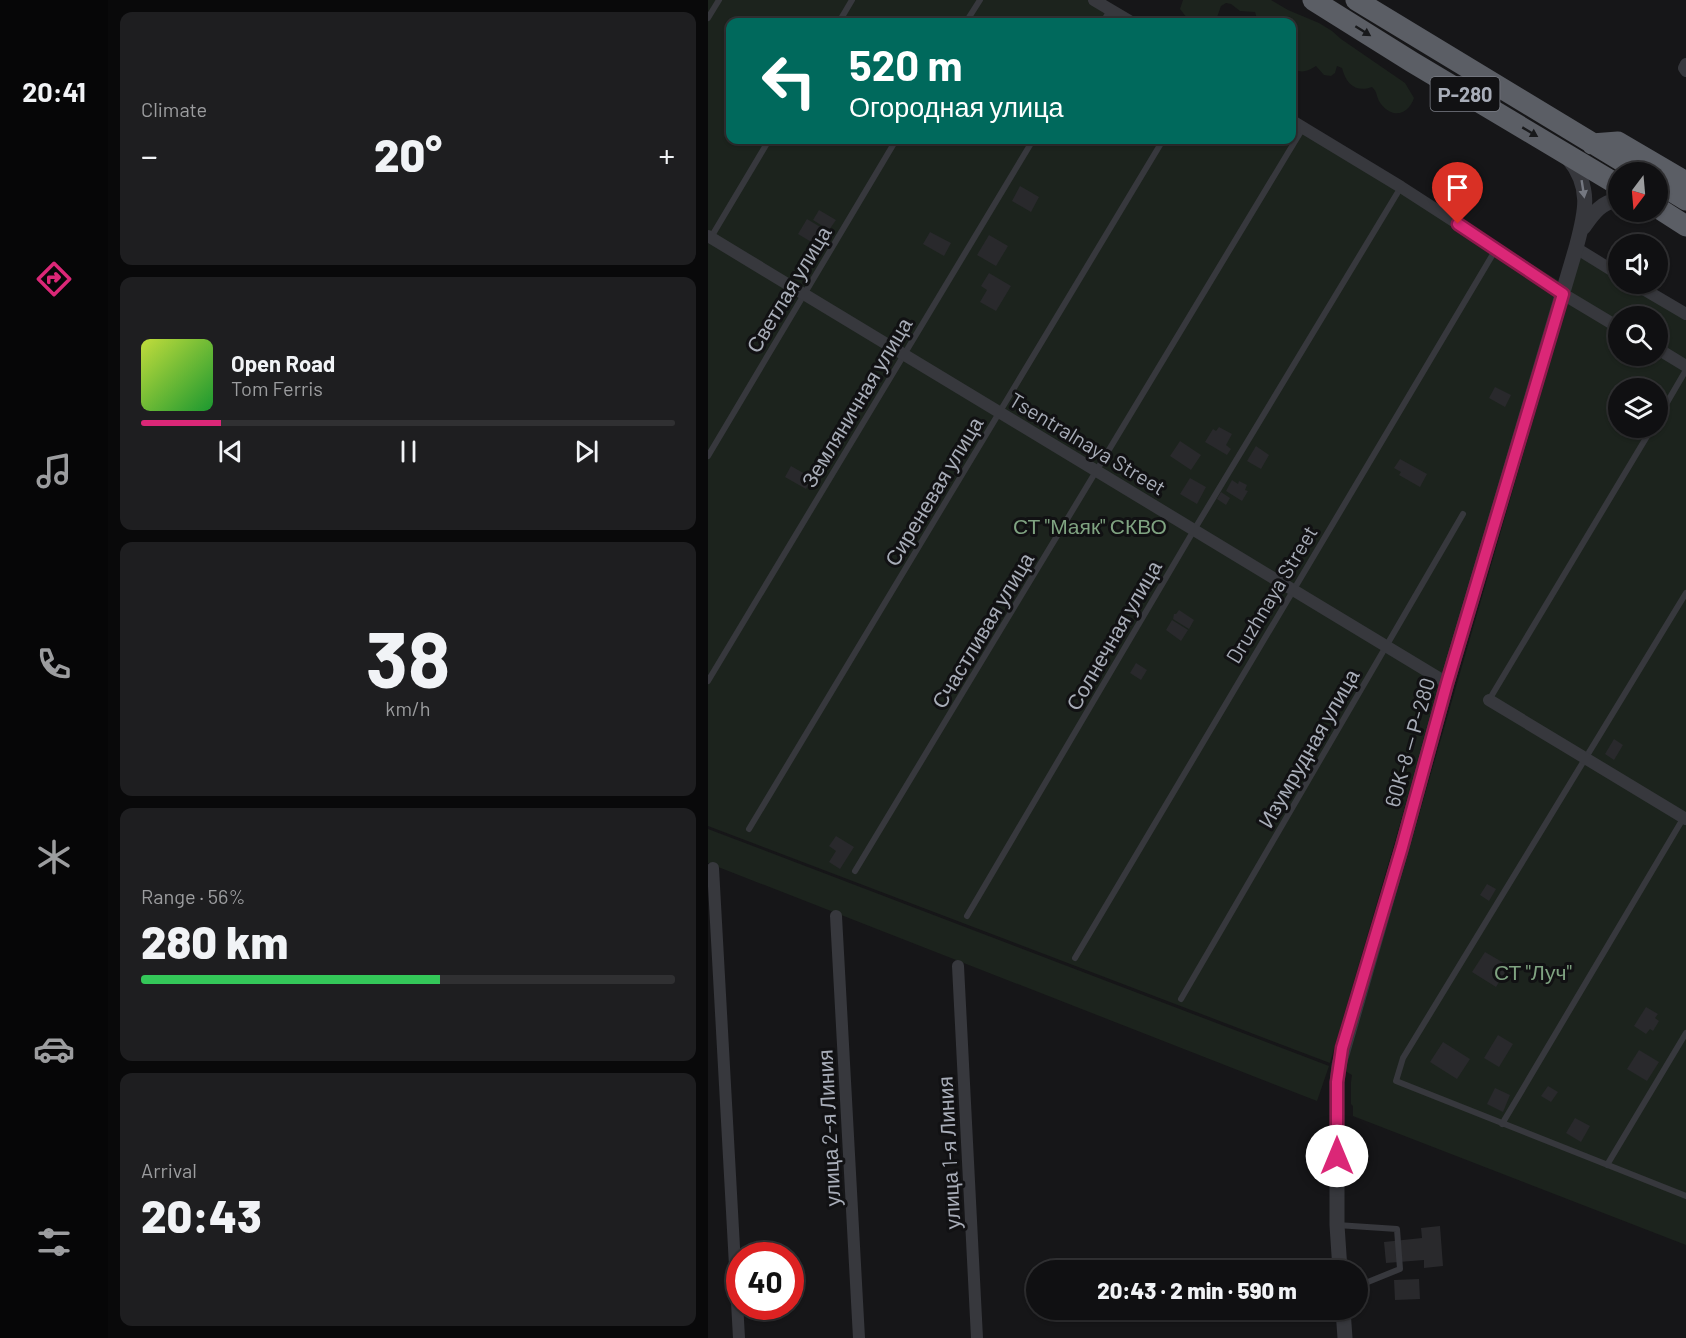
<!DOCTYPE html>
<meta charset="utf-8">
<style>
:root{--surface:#101012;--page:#1e1e20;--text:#f1f3f6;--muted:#9c9d9f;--line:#303032;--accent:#db2777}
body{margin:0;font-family:Barlow,sans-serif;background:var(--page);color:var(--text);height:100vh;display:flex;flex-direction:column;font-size:22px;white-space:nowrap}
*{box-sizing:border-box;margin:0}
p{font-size:20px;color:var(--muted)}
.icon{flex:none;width:33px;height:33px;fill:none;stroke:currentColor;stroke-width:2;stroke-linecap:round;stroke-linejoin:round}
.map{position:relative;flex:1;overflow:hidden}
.drawer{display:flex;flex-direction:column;gap:12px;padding:12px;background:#09090a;width:600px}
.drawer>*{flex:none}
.hud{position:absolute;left:18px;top:18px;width:570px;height:126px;border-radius:12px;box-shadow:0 2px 4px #0004,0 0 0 2px var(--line);background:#00695c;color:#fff;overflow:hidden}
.needle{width:39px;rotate:196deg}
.buttons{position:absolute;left:900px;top:162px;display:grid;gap:12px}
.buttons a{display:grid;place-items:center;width:60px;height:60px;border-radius:50%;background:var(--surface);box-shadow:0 2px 4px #0004,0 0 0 2px var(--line);font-size:30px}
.speed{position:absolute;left:18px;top:1242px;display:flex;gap:12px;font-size:30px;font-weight:700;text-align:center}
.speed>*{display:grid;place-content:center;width:78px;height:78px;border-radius:50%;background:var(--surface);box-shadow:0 2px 4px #0004,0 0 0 2px var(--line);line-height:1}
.speed .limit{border:9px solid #d22;background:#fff;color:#111}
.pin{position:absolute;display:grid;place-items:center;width:51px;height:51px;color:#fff;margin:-62px -26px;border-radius:50% 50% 50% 0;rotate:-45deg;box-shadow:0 0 6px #0007}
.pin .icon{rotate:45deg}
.me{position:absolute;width:66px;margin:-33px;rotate:0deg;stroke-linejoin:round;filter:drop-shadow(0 0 4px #0008)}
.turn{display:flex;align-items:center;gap:21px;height:126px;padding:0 24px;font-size:27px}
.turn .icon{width:78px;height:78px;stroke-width:2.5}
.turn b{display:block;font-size:42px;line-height:51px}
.big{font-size:45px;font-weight:800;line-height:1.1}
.drawer .tile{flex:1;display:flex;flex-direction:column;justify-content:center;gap:9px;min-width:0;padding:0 21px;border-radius:12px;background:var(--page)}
.drawer .dial{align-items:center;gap:0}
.dial b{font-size:78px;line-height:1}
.song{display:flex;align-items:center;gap:18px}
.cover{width:72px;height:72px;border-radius:9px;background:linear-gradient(135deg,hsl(70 70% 55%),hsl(130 70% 35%))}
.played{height:6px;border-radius:3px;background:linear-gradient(90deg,var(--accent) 15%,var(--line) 15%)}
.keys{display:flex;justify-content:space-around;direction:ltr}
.heat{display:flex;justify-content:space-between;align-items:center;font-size:33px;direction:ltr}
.charge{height:9px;border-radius:4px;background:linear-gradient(90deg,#34c759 56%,var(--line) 0)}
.trip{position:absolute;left:318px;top:1260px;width:342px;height:60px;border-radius:30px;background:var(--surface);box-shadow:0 2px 4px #0004,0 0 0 2px var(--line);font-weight:800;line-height:60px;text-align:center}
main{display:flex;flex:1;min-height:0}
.tab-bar{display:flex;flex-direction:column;width:108px;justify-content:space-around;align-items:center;background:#060607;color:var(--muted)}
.tab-bar .icon{width:42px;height:42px}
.tab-bar .active{color:var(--accent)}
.tab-bar b{font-size:27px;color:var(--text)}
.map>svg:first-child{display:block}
.green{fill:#1c231d;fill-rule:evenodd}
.building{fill:#29292c}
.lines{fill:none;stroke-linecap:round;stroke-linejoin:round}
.service{stroke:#37383d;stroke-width:6}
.minor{stroke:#37383d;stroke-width:12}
.tertiary{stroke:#37383d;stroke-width:15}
.trunk{stroke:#5b5e65;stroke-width:21}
.oneway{fill:#18191b}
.oneway2{fill:#757881}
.route-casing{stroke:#8e194d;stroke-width:15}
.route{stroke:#db2777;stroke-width:10}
.labels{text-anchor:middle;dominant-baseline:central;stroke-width:6;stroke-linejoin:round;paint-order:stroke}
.shield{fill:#111113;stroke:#7b7e86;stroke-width:1.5}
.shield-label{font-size:20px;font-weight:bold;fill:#a8adb8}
.street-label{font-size:21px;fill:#a8adb8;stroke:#111113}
.park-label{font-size:21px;fill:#7fa381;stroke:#111113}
</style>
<main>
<nav class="tab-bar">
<b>20:41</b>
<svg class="icon active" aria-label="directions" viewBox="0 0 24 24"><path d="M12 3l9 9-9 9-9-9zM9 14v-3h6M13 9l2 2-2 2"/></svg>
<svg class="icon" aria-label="music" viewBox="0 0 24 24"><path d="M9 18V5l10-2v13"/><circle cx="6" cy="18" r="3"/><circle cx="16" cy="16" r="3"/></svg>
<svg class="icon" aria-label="phone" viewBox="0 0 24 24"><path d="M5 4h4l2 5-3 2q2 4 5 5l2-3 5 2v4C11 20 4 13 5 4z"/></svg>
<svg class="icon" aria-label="climate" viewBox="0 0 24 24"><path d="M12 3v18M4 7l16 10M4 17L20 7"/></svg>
<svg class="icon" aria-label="car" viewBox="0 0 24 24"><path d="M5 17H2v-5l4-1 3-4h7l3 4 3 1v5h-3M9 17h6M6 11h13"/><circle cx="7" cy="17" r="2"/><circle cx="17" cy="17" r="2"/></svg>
<svg class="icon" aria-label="filters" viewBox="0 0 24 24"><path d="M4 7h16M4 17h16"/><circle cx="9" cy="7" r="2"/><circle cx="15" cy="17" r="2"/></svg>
</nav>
<section class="drawer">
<div class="tile"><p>Climate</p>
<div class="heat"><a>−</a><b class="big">20°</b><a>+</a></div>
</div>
<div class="tile">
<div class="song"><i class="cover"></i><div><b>Open Road</b><p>Tom Ferris</p></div></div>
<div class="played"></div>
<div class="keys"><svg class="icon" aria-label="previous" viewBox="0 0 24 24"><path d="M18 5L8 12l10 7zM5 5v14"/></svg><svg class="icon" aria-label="pause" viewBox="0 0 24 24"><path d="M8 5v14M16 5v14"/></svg><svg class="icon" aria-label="next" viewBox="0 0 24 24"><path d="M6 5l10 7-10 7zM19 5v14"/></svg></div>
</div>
<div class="tile dial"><b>38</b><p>km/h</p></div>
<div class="tile"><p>Range · 56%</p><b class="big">280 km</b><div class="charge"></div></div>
<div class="tile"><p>Arrival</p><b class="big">20:43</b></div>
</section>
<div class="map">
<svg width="978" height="1338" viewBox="0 0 978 1338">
<rect width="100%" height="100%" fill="#161618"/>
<path class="green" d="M 0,0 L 391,0 L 428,22 L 22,22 L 22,140 L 584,140 L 584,117 L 851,281 L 622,1063 L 0,826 Z
M 475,0 L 563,0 L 580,10 L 611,23 L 624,31 L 633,39 L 697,83 L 706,98 C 700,115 685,119 673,104 C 668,98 670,92 664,87 C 648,93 638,84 634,68 L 629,66 L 627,73 L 623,76 L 616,75 L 608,66 C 599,72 594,73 584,69 L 584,22 L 550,22 L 547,12 L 532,11 L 523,4 L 518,3 L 513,6 L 508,20 L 503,22 L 488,22 L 479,18 L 472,9 Z
M 875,247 L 910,269 L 910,284 L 935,284 L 978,309 L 978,1245 L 645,1116 L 645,1106 L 643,1104 L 643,1082 L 644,1075 L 637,1071 ZM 910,316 L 950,316 L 950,356 L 910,356 ZM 910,388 L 950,388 L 950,428 L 910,428 Z
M 0,829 L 621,1066 L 609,1101 L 0,863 Z"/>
<path class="building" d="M 312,186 L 331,197 L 323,212 L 304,201 Z
M 111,210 L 128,220 L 121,230 L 105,220 Z
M 99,219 L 124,234 L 115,249 L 90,234 Z
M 222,232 L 243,243 L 236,256 L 215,244 Z
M 281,235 L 300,246 L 288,266 L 269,255 Z
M 281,273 L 303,286 L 288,311 L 272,302 L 279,290 L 273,286 Z
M 787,387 L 803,395 L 797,407 L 781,398 Z
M 511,427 L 524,434 L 518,445 L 523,449 L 519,455 L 497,442 L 505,429 L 508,431 Z
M 472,441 L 493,455 L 483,470 L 462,456 Z
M 548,446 L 561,455 L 553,469 L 539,461 Z
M 692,459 L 719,474 L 712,487 L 691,475 L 693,472 L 686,468 Z
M 83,466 L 104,478 L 98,489 L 77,477 Z
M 482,478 L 498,487 L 489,504 L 472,494 Z
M 524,480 L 530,484 L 531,481 L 539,485 L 537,490 L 540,491 L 534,501 L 518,491 Z
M 513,492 L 522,498 L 518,505 L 509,499 Z
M 471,610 L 486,620 L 481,629 L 465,619 L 466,614 L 468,614 Z
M 464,620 L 480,630 L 473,641 L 458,630 Z
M 428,663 L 439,670 L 433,680 L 422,673 Z
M 906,739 L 915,745 L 906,760 L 897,754 Z
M 128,836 L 146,847 L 132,869 L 121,862 L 128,851 L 121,846 Z
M 779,884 L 788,889 L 781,901 L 772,895 Z
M 777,952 L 801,966 L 788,987 L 764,972 Z
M 938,1007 L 950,1014 L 947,1018 L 951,1021 L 945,1031 L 942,1029 L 938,1034 L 926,1026 Z
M 790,1035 L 805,1044 L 791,1067 L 776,1058 Z
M 735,1042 L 762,1059 L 749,1079 L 722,1062 Z
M 931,1050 L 951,1062 L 939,1081 L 919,1069 Z
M 840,1086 L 850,1092 L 843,1102 L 833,1096 Z
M 787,1088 L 802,1095 L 795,1112 L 779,1104 Z
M 867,1118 L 882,1126 L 873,1142 L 858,1133 Z
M 732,1226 L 735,1266 L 716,1268 L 716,1260 L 678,1263 L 676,1242 L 714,1238 L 713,1228 Z
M 711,1279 L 712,1299 L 687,1300 L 686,1280 Z"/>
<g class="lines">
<path class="service" d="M 0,18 L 11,0
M 131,22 L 144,0
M 258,22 L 272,0
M 395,22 L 402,10
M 2,239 L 61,140
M 950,418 L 978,370
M 0,456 L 188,140
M 978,593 L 695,1058 L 688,1081 L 978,1196
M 0,681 L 325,140
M 781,700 L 944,428
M 41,829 L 455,140
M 147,871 L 595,128
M 259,916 L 486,530 L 693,187
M 367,958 L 788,249
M 473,999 L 755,514
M 794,1124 L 976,817
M 899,1165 L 978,1033
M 629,1225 L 689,1229 L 692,1269 L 650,1286"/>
<path class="minor" d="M 386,0 L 423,22
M 978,64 L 976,68 L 978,71
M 584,121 L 693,187 L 789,249 L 855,294 L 910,327
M 0,236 L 739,683
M 868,248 L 910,274
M 927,284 L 978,314
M 950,349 L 978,366
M 781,700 L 978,819
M 5,868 L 31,1338
M 128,916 L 151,1338
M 250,966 L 269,1338"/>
<path class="tertiary" d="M 875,228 C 885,214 893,202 910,200
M 632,1270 L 629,1225 L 629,1082 L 631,1065 L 694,847 L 739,683 L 868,248 C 877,214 885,188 860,158
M 635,1310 L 637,1338"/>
<path class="trunk" d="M 605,0 L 704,62 L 910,185
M 648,0 L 932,172
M 884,144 L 910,142 L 978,182
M 950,183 L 978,200
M 950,208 L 978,226"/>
</g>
<defs><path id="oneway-solid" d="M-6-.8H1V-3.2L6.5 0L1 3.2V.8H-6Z" transform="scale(1.5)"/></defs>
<g class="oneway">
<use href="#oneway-solid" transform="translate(655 31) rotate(32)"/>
<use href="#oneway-solid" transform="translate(822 132) rotate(31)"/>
</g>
<use class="oneway2" href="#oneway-solid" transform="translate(875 189) rotate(81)"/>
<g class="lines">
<g class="route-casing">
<path id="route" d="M 629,1156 L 629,1082 L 634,1048 L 694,847 L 739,683 L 855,294 L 750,224"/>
</g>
<use href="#route" class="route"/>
</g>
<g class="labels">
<rect class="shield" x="722.5" y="77" width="69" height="34" rx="4.5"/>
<g class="shield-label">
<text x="757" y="94">Р-280</text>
</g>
<g class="street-label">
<text transform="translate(80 289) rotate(-59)">Светлая улица</text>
<text transform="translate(148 402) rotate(-59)">Земляничная улица</text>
<text transform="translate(380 443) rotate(31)">Tsentralnaya Street</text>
<text transform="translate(225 491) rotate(-59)">Сиреневая улица</text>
<text transform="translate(563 594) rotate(-59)">Druzhnaya Street</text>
<text transform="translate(274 630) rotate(-59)">Счастливая улица</text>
<text transform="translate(405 635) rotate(-60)">Солнечная улица</text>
<text transform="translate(701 742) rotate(-74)">60К-8 — Р-280</text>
<text transform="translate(600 748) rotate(-60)">Изумрудная улица</text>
<text transform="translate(120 1128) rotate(-93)">улица 2-я Линия</text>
<text transform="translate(240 1153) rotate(-93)">улица 1-я Линия</text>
</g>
<g class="park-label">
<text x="382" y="525">СТ "Маяк" СКВО</text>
<text x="825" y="971">СТ "Луч"</text>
</g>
</g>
</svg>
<div class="buttons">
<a><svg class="needle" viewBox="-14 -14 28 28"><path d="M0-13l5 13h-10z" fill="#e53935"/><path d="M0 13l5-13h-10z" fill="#9c9d9f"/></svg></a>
<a><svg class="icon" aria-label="sound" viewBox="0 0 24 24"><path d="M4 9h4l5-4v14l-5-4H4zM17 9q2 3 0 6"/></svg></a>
<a><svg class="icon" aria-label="search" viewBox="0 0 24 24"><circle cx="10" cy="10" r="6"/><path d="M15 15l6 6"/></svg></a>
<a><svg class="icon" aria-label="layers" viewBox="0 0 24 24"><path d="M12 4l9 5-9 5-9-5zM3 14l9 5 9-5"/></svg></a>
</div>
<div class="speed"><div class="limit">40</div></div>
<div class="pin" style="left:750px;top:224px;background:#d93025"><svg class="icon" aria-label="arrive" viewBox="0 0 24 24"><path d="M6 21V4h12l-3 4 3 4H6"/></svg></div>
<svg class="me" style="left:629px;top:1156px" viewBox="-20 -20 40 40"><circle r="19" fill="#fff"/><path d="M0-13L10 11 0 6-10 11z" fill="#db2777"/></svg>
<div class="trip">20:43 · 2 min · 590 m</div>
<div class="hud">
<div class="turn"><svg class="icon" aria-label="left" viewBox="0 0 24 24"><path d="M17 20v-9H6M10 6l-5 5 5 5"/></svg><div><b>520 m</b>Огородная улица</div></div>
</div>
</div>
</main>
